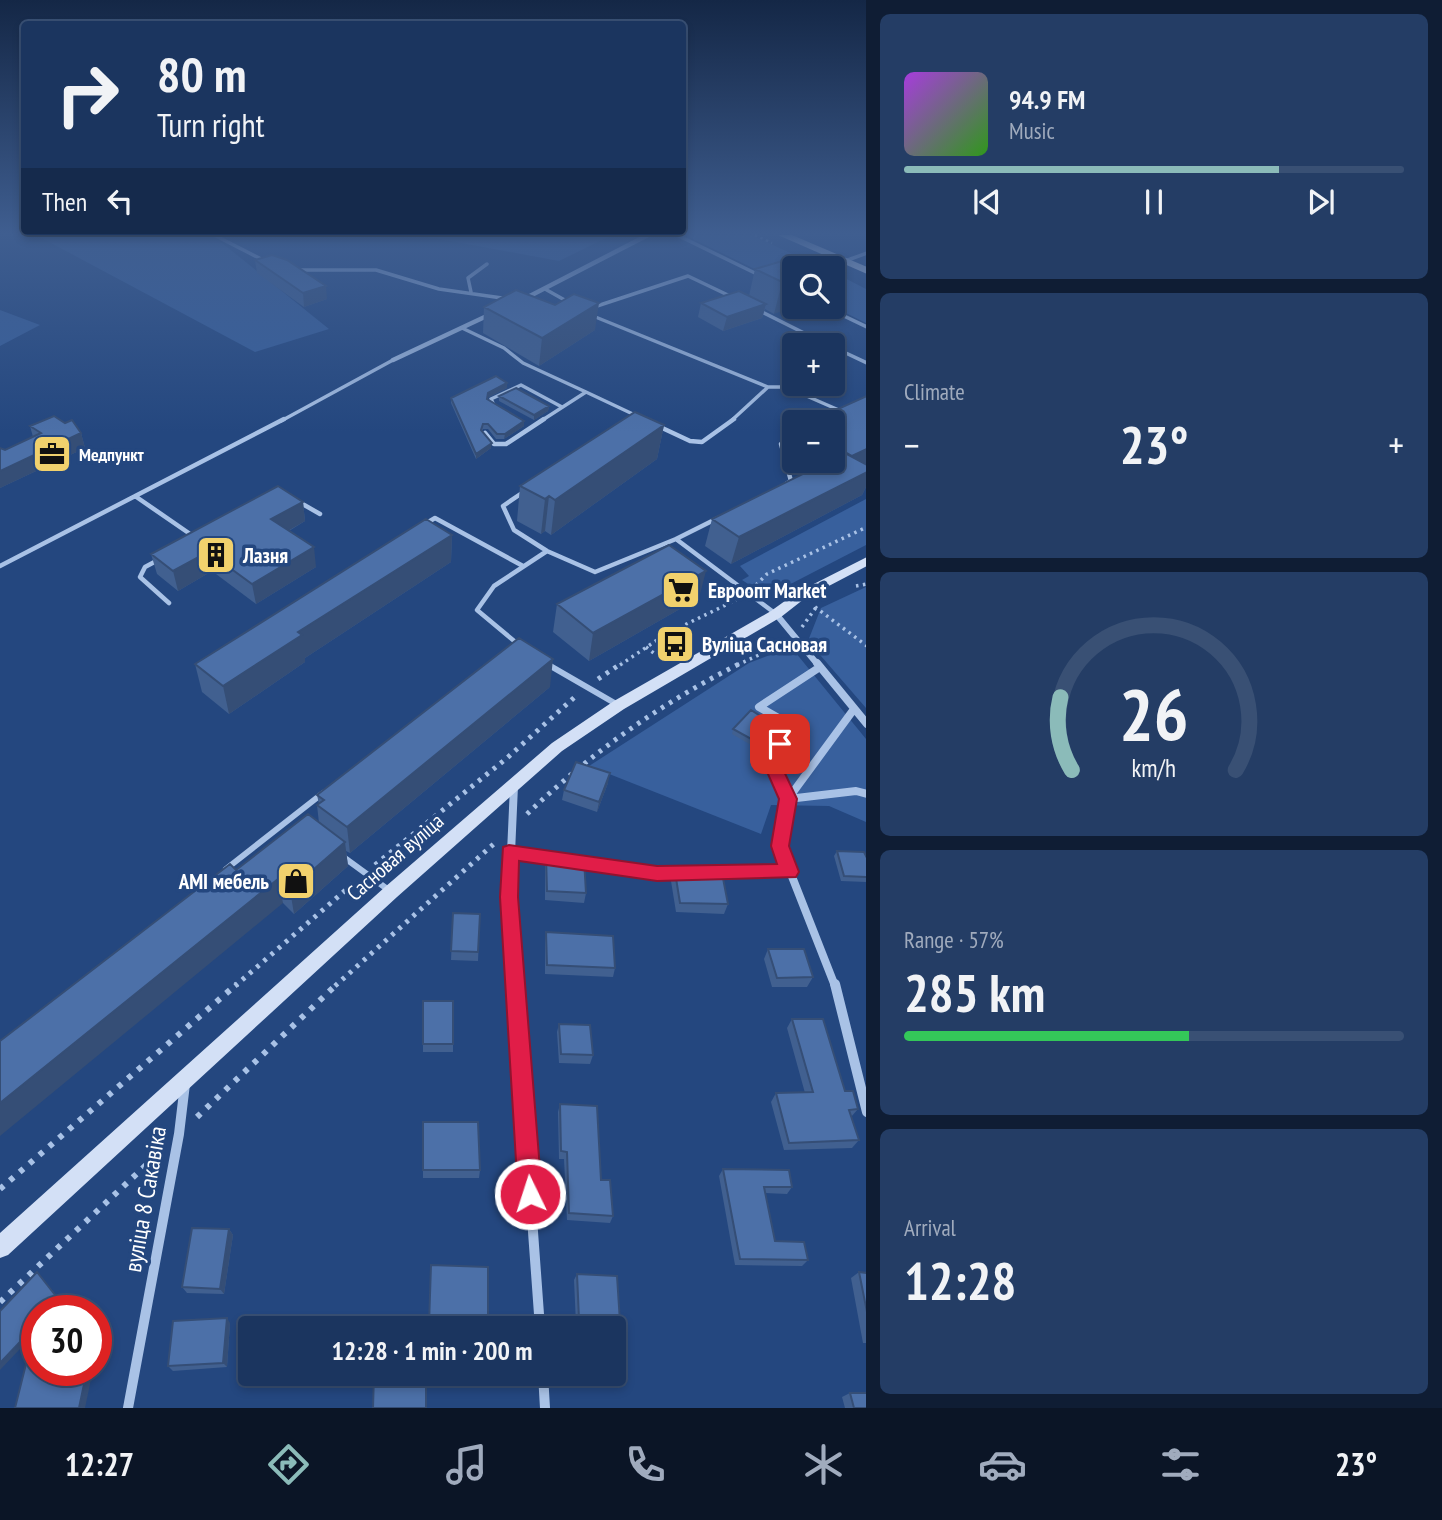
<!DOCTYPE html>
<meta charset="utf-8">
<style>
:root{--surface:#1b355f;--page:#243d65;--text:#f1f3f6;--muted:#a0abbd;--line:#395074;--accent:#8bbbb9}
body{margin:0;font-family:"PT Sans Narrow",sans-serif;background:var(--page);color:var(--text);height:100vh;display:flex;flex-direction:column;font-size:26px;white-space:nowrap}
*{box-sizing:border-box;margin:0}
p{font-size:23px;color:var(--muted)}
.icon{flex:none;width:38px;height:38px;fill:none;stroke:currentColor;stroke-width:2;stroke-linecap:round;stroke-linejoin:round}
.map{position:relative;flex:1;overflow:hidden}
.drawer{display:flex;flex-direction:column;gap:14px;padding:14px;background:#0f1d34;width:576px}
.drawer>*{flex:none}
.guide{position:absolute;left:21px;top:21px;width:665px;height:214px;border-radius:7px;box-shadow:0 4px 10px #0003,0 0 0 2px var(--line);background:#1b355f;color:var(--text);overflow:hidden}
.tools{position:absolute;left:782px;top:256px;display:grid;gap:14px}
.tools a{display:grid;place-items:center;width:63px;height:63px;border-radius:7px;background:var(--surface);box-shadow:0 4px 10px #0003,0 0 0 2px var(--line);font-size:35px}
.speed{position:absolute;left:21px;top:1295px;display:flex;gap:14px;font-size:35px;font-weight:700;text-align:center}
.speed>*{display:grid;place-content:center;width:91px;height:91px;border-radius:50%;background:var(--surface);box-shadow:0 4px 10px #0003,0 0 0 2px var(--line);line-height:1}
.speed .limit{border:10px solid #d22;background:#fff;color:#111}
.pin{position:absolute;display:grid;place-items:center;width:60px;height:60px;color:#fff;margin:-30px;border-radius:14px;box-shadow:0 4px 10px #0006}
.me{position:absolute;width:77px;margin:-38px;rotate:356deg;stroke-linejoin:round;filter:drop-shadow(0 0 5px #0008)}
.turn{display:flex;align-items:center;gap:24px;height:147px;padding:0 21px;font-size:32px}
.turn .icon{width:91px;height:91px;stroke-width:2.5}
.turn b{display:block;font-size:49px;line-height:60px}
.then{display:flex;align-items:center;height:66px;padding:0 21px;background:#0003;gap:14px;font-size:26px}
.big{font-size:52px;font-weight:700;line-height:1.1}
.drawer .tile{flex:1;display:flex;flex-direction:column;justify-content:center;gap:10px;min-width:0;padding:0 24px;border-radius:10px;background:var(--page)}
.drawer .dial{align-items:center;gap:0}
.dial svg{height:182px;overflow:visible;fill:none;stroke:var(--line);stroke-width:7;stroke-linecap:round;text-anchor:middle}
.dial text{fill:var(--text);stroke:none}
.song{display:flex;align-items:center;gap:21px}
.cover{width:84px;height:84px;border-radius:10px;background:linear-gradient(135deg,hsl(280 70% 55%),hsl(110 70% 35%))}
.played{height:7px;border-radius:4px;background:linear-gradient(90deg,var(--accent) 75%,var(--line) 75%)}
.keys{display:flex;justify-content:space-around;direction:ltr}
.heat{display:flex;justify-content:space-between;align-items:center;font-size:38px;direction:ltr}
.charge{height:10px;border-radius:5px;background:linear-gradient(90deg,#34c759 57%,var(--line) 0)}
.trip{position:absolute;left:238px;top:1316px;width:388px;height:70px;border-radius:7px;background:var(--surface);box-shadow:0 4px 10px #0003,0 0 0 2px var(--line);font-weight:700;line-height:70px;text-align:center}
.menu{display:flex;height:112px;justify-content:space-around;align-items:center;background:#0b1526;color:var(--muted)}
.menu .icon{width:49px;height:49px}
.menu .active{color:var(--accent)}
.menu b{font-size:32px;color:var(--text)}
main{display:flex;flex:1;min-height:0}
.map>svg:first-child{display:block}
.green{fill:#38609d}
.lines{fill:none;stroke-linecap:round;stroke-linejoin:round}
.path-far3{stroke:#a9c2e6;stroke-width:2.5;stroke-dasharray:2.5 3.5;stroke-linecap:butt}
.path-far2{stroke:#a9c2e6;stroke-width:3.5;stroke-dasharray:2.5 4.5;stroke-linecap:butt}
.path-far1{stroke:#a9c2e6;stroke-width:5;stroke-dasharray:3.5 6;stroke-linecap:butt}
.path{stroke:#a9c2e6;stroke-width:6;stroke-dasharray:5 8;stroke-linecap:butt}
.service-far2{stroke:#a9c2e6;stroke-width:3.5}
.service-far1{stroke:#a9c2e6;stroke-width:4.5}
.service{stroke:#a9c2e6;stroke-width:6}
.minor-far3{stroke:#a9c2e6;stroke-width:4.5}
.minor-far2{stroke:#a9c2e6;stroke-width:6}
.minor-far1{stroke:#a9c2e6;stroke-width:8}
.minor{stroke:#a9c2e6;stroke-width:10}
.secondary{fill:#d3e0f6;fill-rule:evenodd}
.primary{fill:#ebf1fd;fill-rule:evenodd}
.wall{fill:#416090}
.shaded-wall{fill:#354e76}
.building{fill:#4c70a8;stroke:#354e76;stroke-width:2}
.route{fill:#e11d48;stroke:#92132f;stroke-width:2}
.labels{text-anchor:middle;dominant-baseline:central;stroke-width:7;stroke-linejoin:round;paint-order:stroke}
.far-poi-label{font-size:18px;font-weight:bold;fill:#fff;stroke:#24477f;text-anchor:start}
.poi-label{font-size:21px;font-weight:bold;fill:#fff;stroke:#24477f;text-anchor:start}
.street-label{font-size:21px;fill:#fff;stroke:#24477f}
.near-street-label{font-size:24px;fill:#fff;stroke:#24477f}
</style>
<main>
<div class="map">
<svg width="867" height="1408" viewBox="0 0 867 1408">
<rect width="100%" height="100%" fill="#24477f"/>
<path class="green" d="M 36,235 L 212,235 L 329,329 L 255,352 Z
M 418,235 L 612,235 L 559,261 Z
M 685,235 L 751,235 L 823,268 L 794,268 L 794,288 Z
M 833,272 L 866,289 L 866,323 L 832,306 Z
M 0,310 L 40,325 L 0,346 Z
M 866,499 L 866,545 L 779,590 L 759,591 L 742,580 L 749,576 L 740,566 Z
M 866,587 L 867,587 L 866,708 L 808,641 L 821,608 Z
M 791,647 L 866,739 L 866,822 L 829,806 L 771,805 L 761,834 L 589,766 L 749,663 Z"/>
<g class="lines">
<path class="path-far3" d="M 755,235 L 772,243
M 785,267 L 807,259"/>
<path class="path-far2" d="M 756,585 L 767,574 L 867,527
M 856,586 L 867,584
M 815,607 L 867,646
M 802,627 L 817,606
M 646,647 L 655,654 L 690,635 L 683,626
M 620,665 L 666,634 L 736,600
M 737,665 L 783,644"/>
<path class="path-far1" d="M 598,679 L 622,663
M 527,814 C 591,753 661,703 741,663
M 375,865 L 507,758 L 577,695
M 235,986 L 355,882
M 335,986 L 497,841"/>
<path class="path" d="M 197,1117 L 337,984
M 0,1189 L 237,984
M 0,1302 L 160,1152"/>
<path class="service-far2" d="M 214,235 L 265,261
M 677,235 L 759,275
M 845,261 L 867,253
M 298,270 L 376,270 L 439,289 L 509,299
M 545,289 L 570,303
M 471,292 L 468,278 L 487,264
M 823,306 L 867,327
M 594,307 L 688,276 L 732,297
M 760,311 L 828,345
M 593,316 L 768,387 L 786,387 L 841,411
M 462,328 L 504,348 L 523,363 L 586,392
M 833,347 L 867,363
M 494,405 L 491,399 L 521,385 L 562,407
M 281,421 L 393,360
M 541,421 L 586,392 L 637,416
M 731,421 L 768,387"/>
<path class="service-far1" d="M 658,426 L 690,441 L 702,442 L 734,419
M 485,433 L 494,444 L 506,444 L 544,419
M 786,484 L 791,481 L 781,444 L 794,437
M 525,491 L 503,506 L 514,530 L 547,551 L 595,572 L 676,539 L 776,614
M 135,496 L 193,536
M 299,502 L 320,514
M 425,524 L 435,518 L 523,566
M 676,539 L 718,518
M 160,559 L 145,567 L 140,577 L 169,603
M 0,566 L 284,419
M 519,645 L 477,610 L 494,586 L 547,551"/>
<path class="service" d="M 547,664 L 618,705
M 509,852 L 551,859
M 342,856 L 390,891
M 578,863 L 657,874 L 680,874
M 226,869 L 323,793
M 718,873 L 789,871"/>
<path class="minor-far3" d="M 524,299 L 648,235
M 393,360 L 491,314"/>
<path class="minor-far2" d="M 776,614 L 818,665"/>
<path class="minor-far1" d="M 817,663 L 867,724
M 820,667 L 759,707 L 787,723 L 772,765 L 788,799 L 856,791 L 867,794
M 514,786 L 509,897 L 515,986
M 835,986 L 780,846 L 788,799 L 854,709"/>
<path class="minor" d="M 515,984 L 540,1328
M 835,984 L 867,1112
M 543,1374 L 545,1408
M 128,1408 L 179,1134 L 185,1084"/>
<path class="secondary" d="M 867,557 L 867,566 L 804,599 L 781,617 L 624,709 L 562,751 L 397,897 L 8,1255 L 0,1258 L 0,1233 L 385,887 L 552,743 L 614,701 L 771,611 L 796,593 Z"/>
<path class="primary" d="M 778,235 L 792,235 L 867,267 L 867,274 Z"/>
</g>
<path class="wall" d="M 255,260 L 327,299 L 304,307 L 257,273 Z
M 797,268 L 774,314 L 765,309 L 762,318 L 723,331 L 698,317 L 701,303 L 749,296 L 755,269 Z
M 484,307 L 595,330 L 539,366 L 483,333 Z
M 507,383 L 507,388 L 487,398 L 487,399 L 524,426 L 504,439 L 496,439 L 488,429 L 483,429 L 482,431 L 491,448 L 476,459 L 451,403 L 451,398 Z
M 499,396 L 549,406 L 548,411 L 534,420 L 499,401 Z
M 867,396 L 867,485 L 862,495 L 731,564 L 705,546 L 712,519 L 822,464 L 815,460 L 833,460 L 833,422 Z
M 664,425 L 657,459 L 551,535 L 545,531 L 541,534 L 517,521 L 520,486 Z
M 30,426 L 81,433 L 85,448 L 0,488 L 0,448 L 5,450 L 33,437 Z
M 303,502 L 305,521 L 289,531 L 316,567 L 256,604 L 212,571 L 178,591 L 157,574 L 151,554 Z
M 452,535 L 451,562 L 305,658 L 305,662 L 229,714 L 202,692 L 195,664 Z
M 699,598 L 589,661 L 553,632 L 557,604 Z
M 550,687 L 350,853 L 346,851 L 348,866 L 294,914 L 283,903 L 236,870 L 319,823 L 317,805 L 319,804 L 317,795 Z
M 770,722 L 768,728 L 751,745 L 732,734 L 733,729 Z
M 608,783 L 597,812 L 562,800 L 564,790 Z
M 837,851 L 867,858 L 867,882 L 841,881 L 834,856 Z
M 546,856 L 586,893 L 584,903 L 545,900 L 545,866 Z
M 675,872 L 728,904 L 724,914 L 676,912 L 671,881 Z
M 453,913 L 480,914 L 478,961 L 451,960 Z
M 546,932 L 615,968 L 613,977 L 545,974 L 545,942 Z
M 768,949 L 813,977 L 807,987 L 772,987 L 764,959 Z
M 423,1001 L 453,1001 L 453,1052 L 423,1052 Z
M 792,1019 L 858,1109 L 851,1117 L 859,1140 L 852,1148 L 784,1150 L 771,1102 L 776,1093 L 805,1093 L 787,1028 Z
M 559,1024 L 593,1055 L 590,1064 L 559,1063 L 557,1032 Z
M 560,1104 L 601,1180 L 613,1216 L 610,1223 L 567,1220 L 564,1159 L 559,1159 L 558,1112 Z
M 423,1122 L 480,1170 L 479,1178 L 423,1178 Z
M 723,1169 L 792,1187 L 787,1194 L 765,1193 L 775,1241 L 808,1260 L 802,1266 L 735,1265 L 719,1176 Z
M 229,1229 L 233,1235 L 224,1294 L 187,1293 L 182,1287 Z
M 431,1265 L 488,1267 L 487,1328 L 429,1328 Z
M 859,1272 L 867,1273 L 867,1343 L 863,1343 L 851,1278 Z
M 577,1274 L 620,1322 L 617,1327 L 576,1324 L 574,1280 Z
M 230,1323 L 227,1367 L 173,1371 L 168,1366 Z
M 850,1393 L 867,1408 L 845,1408 L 842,1397 Z"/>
<path class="shaded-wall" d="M 794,278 L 795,306 L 774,314 L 782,282 Z
M 326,286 L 327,299 L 304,307 L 303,293 Z
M 599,303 L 595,330 L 539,366 L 542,338 Z
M 766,304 L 762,318 L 723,331 L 727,317 Z
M 507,383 L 507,388 L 487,398 L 488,393 Z
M 549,406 L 548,411 L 534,420 L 534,415 Z
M 524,421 L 524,426 L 504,439 L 505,434 Z
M 664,425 L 657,459 L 551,535 L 555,500 Z
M 81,433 L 85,448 L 0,488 L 0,471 Z
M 492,443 L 491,448 L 476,459 L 476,454 Z
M 867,449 L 867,466 L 844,477 L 852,456 Z
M 867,472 L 867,485 L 862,495 L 731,564 L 739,537 Z
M 549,496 L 545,531 L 541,534 L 545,499 Z
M 303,502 L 305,521 L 274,539 L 271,519 Z
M 452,535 L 451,562 L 305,658 L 305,662 L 229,714 L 223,686 L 298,632 Z
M 314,547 L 316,567 L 256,604 L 252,584 Z
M 208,552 L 212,571 L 178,591 L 173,571 Z
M 706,571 L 699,598 L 589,661 L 593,633 Z
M 553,659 L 550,687 L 350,853 L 347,827 Z
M 770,722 L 768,728 L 751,745 L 753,740 Z
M 610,773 L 608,783 L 597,812 L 599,802 Z
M 345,842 L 348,866 L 294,914 L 290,890 Z
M 278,879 L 283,903 L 0,1136 L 0,1103 Z
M 229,1229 L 233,1235 L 224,1294 L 220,1289 Z
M 37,1272 L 63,1303 L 55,1311 L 49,1311 Z
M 227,1318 L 230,1323 L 227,1367 L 223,1363 Z
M 37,1324 L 37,1331 L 0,1370 L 0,1363 Z
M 87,1370 L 93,1370 L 85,1408 L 79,1408 Z"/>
<path class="building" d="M 272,255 L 287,260 L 326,286 L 303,293 L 255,260 Z
M 782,261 L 797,268 L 794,268 L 794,278 L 782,282 L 755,269 Z
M 516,290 L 555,305 L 574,294 L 599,303 L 542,338 L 484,307 Z
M 739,291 L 766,304 L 727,317 L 701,303 Z
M 496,376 L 507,383 L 488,393 L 487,399 L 524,421 L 505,434 L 497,434 L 488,424 L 483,424 L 481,430 L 492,443 L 476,454 L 451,398 Z
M 516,388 L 549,406 L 534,415 L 499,396 Z
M 867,396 L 867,449 L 852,456 L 833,445 L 833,422 L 809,422 Z
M 635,412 L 664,425 L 555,500 L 549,496 L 545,499 L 520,486 Z
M 54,416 L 65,423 L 72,420 L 81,433 L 0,471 L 0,448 L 5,450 L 41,433 L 30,426 Z
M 845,453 L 867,465 L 867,472 L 739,537 L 712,519 L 831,460 L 833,460 L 833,459 Z
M 278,486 L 303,502 L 271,519 L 314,547 L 252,584 L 208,552 L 173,571 L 151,554 Z
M 426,519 L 452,535 L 298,632 L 302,635 L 223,686 L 195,664 Z
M 669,545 L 706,571 L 593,633 L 557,604 Z
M 519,638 L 553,659 L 347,827 L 317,805 L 324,800 L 317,795 Z
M 751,710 L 770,722 L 753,740 L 733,729 Z
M 576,762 L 610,773 L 599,802 L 564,790 Z
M 308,814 L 345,842 L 290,890 L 278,879 L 0,1103 L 0,1041 L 230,864 L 236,870 Z
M 837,851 L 864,852 L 867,858 L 867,877 L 844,876 Z
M 546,856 L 584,859 L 586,893 L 547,891 Z
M 675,872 L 722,873 L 728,904 L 680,903 Z
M 453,913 L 480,914 L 478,952 L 451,951 Z
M 546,932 L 613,936 L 615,968 L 547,965 Z
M 768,949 L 804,949 L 813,977 L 777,978 Z
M 423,1001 L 453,1001 L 453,1044 L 423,1044 Z
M 792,1019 L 823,1019 L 845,1091 L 853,1091 L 858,1109 L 849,1110 L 859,1140 L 789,1143 L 776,1093 L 813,1092 Z
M 559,1024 L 590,1025 L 593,1055 L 561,1054 Z
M 560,1104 L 597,1106 L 601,1180 L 610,1180 L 613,1216 L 569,1213 L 567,1152 L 561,1151 Z
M 423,1122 L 478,1122 L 480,1170 L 423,1170 Z
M 723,1169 L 789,1170 L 792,1187 L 764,1187 L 775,1241 L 804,1242 L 808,1260 L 740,1259 Z
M 192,1228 L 229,1229 L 220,1289 L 182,1287 Z
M 431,1265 L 488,1267 L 488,1327 L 429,1325 Z
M 37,1272 L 59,1300 L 49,1311 L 37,1311 L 37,1324 L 0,1363 L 0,1311 Z
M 859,1272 L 867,1273 L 867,1312 Z
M 577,1274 L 617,1276 L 620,1322 L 579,1319 Z
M 227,1318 L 223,1363 L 168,1366 L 173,1321 Z
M 31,1344 L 37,1344 L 37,1370 L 87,1370 L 79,1408 L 15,1408 Z
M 374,1374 L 426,1374 L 426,1408 L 373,1408 Z
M 850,1393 L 867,1393 L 867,1408 L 854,1408 Z"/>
<linearGradient id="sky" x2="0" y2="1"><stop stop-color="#142746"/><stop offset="0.54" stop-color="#3f5e90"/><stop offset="1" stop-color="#3f5e90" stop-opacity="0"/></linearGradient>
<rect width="867" height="432" fill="url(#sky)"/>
<path class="route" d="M 780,737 L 788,744 L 781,765 L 797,799 L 789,846 L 799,872 L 796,877 L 657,881 L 519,861 L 518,897 L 542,1194 L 538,1202 L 530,1205 L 522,1202 L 518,1194 L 500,897 L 503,847 L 509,845 L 657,866 L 777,864 L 771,846 L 779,799 L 764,765 L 774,739 Z"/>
<defs>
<g id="office-square" transform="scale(2.0125)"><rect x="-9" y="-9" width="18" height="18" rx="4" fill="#f1d16d" stroke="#24477f"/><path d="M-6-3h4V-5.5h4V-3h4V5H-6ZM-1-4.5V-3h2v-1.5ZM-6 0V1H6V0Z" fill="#111"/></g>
<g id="building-square" transform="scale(2.0125)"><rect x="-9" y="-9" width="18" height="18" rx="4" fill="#f1d16d" stroke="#24477f"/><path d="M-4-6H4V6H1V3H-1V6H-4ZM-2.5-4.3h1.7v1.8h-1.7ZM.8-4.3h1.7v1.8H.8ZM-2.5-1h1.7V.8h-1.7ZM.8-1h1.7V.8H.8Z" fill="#111"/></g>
<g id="supermarket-square" transform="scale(2.0125)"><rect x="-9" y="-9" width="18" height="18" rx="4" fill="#f1d16d" stroke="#24477f"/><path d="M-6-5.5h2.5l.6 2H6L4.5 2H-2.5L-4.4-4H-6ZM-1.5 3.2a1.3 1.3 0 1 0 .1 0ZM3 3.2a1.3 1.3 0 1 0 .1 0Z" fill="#111"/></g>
<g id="bus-square" transform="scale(2.0125)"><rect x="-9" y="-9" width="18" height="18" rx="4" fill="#f1d16d" stroke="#24477f"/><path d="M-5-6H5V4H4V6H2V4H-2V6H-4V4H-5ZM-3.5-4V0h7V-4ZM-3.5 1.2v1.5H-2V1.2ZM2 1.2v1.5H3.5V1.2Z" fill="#111"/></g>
<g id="shop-square" transform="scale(2.0125)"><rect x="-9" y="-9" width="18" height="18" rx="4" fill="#f1d16d" stroke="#24477f"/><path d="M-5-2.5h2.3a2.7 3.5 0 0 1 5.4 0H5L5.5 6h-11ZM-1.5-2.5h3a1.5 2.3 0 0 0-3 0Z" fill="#111"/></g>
</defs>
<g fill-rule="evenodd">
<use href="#office-square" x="52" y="454"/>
<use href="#building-square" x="216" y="555"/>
<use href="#supermarket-square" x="681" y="590"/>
<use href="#bus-square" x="675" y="644"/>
<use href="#shop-square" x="296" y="881"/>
</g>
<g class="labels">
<g class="far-poi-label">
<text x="79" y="454">Медпункт</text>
</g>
<g class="poi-label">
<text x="243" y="555">Лазня</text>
<text x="708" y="590">Евроопт Market</text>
<text x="702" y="644">Вуліца Сасновая</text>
<text x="269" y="881" text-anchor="end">AMI мебель</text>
</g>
<g class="street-label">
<text transform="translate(395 857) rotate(-41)">Сасновая вуліца</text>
</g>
<g class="near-street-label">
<text transform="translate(145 1199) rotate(-80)">вуліца 8 Сакавіка</text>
</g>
</g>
</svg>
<div class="tools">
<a><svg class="icon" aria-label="search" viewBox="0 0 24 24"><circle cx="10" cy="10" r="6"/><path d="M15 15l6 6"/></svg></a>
<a>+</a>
<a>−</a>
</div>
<div class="speed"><div class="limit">30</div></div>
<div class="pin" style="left:780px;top:744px;background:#d93025"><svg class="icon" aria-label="arrive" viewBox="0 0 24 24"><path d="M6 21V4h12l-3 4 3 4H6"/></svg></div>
<svg class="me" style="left:530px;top:1194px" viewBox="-20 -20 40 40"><circle r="17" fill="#e11d48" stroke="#fff" stroke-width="3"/><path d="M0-11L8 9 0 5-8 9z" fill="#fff"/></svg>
<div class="trip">12:28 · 1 min · 200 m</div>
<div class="guide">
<div class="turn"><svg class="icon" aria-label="right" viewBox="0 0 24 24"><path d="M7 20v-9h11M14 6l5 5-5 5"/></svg><div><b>80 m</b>Turn right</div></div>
<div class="then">Then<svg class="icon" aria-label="left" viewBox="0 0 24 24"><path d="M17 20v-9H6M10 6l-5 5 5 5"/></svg></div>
</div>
</div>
<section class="drawer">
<div class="tile">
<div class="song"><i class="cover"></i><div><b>94.9 FM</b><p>Music</p></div></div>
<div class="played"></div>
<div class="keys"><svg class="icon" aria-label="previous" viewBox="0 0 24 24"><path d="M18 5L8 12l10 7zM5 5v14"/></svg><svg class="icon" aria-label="pause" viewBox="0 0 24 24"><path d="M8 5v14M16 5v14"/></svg><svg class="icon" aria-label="next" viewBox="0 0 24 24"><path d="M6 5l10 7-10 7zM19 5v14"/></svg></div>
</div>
<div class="tile"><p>Climate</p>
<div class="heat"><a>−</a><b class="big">23°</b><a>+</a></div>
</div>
<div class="tile dial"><svg viewBox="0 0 100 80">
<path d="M14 69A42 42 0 1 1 86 69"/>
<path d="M14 69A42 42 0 0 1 9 37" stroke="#8bbbb9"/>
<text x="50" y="56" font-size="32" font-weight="700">26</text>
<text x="50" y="72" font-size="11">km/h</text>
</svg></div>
<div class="tile"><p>Range · 57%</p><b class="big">285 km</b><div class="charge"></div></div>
<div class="tile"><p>Arrival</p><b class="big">12:28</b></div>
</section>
</main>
<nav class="menu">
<b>12:27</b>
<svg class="icon active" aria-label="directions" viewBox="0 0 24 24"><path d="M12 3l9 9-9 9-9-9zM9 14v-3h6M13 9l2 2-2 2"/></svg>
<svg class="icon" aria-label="music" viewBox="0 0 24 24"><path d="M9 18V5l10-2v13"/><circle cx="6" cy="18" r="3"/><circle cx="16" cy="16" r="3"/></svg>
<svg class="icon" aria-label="phone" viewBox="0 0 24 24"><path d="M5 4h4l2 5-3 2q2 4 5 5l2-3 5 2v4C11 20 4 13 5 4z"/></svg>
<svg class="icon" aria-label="climate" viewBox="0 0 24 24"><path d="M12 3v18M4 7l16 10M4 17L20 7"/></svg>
<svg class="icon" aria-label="car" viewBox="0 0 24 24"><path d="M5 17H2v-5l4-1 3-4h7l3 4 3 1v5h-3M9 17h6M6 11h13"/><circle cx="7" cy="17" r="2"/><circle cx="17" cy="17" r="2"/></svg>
<svg class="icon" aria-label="filters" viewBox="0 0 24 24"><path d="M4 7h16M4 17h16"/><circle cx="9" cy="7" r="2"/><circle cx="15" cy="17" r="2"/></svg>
<b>23°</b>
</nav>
